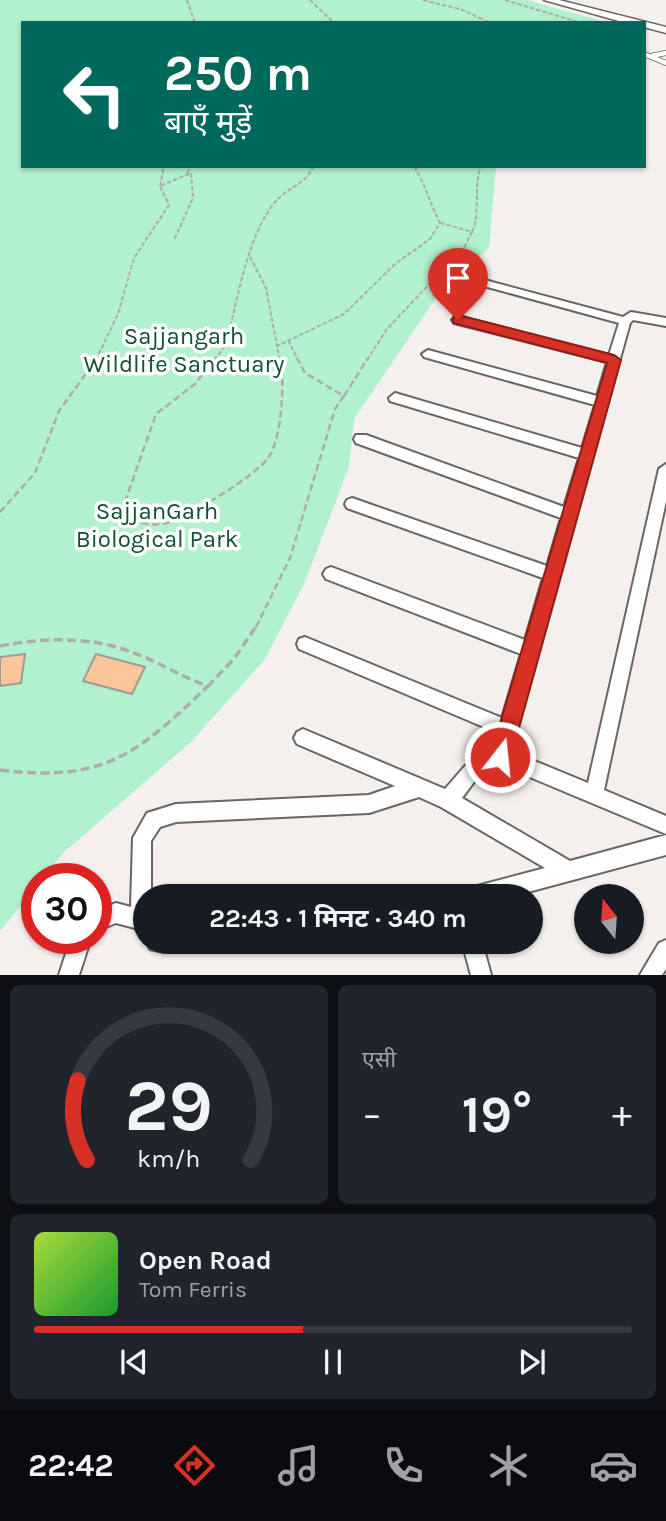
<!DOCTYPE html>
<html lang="hi">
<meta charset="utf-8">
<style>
:root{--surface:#171b24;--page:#20242c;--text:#f1f3f6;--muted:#9ea1a6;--line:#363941;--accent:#d93025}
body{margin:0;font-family:Karla,"Noto Sans Devanagari",sans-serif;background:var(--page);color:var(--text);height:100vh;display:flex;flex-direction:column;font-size:26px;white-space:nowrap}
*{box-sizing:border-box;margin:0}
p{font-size:23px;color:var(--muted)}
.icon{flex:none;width:38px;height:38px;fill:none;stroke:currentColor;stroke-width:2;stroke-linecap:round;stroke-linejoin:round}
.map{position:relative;height:975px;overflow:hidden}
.drawer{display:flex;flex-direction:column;gap:10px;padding:10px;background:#0d0f14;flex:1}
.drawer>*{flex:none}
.banner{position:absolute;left:21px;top:21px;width:625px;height:147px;border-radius:0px;box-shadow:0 2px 5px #0004;background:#00695c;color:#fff;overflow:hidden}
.needle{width:46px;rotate:343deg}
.tools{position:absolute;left:574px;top:884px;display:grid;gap:14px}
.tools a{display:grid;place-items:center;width:70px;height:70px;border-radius:50%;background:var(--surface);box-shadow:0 2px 5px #0004;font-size:35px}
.speed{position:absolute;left:21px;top:863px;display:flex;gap:14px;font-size:35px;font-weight:700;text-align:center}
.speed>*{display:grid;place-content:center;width:91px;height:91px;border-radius:50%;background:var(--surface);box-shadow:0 2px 5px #0004;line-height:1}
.speed .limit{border:10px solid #d22;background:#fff;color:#111}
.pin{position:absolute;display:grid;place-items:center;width:60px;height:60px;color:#fff;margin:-72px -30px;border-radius:50% 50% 50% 0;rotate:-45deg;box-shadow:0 0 7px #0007}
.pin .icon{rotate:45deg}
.me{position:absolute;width:77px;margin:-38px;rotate:16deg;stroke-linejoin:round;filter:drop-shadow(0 0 5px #0008)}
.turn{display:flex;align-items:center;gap:24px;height:147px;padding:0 28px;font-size:32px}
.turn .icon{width:91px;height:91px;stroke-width:2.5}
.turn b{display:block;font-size:49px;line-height:60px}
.big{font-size:52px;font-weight:700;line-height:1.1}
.drawer .tile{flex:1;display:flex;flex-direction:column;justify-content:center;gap:10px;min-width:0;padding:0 24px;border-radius:10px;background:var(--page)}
.drawer .dial{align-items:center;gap:0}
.dial svg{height:182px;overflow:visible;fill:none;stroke:var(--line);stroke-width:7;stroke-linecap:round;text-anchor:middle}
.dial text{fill:var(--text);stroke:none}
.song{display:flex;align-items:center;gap:21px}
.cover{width:84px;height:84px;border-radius:10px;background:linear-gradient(135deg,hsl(80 70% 55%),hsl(130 70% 35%))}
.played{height:7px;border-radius:4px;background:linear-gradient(90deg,var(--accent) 45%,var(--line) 45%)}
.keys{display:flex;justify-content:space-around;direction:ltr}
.heat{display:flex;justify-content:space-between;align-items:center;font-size:38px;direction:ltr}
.drawer .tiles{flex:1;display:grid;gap:10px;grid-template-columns:1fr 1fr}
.tile:last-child{grid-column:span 2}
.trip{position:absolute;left:133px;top:884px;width:410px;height:70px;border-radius:35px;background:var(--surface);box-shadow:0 2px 5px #0004;font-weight:700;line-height:70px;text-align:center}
.menu{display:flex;height:112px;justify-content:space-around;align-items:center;background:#090b0e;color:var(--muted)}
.menu .icon{width:49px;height:49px}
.menu .current{color:var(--accent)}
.menu b{font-size:32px;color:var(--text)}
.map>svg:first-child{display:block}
.green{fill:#b2f1ce}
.building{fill:#fbc699;stroke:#9f9b98;stroke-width:2}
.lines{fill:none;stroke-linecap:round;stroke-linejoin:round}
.service-casing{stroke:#696663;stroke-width:6}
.minor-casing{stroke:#696663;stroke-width:4}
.tertiary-casing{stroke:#696663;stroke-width:3}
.path-far2{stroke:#afaca9;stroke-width:2;stroke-dasharray:4.5 2;stroke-linecap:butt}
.path-far1{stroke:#afaca9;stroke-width:2.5;stroke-dasharray:7 3.5;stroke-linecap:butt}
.path{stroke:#afaca9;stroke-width:3.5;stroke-dasharray:9 4.5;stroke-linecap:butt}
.service{stroke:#fff;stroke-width:4.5}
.minor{fill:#fff;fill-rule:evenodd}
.tertiary{fill:#fff;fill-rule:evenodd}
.route{fill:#d93025;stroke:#8d1f18;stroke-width:2}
.labels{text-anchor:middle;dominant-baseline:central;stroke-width:7;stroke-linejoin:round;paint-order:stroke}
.park-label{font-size:24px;fill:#105336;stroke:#fff}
</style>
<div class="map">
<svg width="666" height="975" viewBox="0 0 666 975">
<rect width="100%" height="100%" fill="#f4f0ed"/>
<path class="green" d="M 0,0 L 527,0 L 605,22 L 23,23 L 23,166 L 496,166 L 489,248 L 444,286 L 354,419 L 349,467 L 304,584 L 265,659 L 191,742 L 63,853 L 43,878 L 37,878 L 37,886 L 0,931 Z"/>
<path class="building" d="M 25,654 L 21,683 L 0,686 L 0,657 Z
M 96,654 L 145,667 L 132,694 L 83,681 Z"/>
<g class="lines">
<g class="service-casing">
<path id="service" d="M 644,54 L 666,63
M 651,56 L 666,53"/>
</g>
<g class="minor-casing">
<path id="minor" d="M 477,278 L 623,317 L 631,312 L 666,318 L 666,326 L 633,320 L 630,323 L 510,751 L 588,783 L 659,469 L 666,464 L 666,501 L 604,790 L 666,816 L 666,834 L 501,765 L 477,778 L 462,798 L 570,861 L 666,835 L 666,855 L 513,896 L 467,896 L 470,889 L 477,886 L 545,868 L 441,807 L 419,797 L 369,813 L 176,822 L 160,827 L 151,841 L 151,896 L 145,896 L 145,935 L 138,932 L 135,928 L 116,923 L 96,931 L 96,911 L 116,903 L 131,907 L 133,838 L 147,813 L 176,804 L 369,795 L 395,786 L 297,744 L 294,738 L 297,732 L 303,729 L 445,789 L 465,766 L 493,750 L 498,733 L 299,649 L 297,644 L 299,639 L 305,637 L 502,718 L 521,654 L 326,579 L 323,574 L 326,569 L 331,567 L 525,640 L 543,578 L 347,508 L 345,504 L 347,500 L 352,498 L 547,566 L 561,518 L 356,443 L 354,439 L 356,435 L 366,435 L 564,507 L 579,458 L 390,401 L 389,398 L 395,393 L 582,448 L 595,405 L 424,357 L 422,354 L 428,350 L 597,396 L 607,362 L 454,323 L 452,320 L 458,316 L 609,355 L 619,323 L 473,283 L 473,279 Z
M 71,938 L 91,938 L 79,975 L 59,975 Z
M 666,940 L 666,969 L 662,975 L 640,975 L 659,943 Z
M 147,942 L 174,942 L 171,949 L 164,952 L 150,949 Z
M 462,942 L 482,942 L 491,975 L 471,975 Z"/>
</g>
<g class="tertiary-casing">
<path id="tertiary" d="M 544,0 L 559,0 L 666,27 L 666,33 L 644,27 L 644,23 L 626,23 Z"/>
</g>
<path class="path-far2" d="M 187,0 L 195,23
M 310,0 L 334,23
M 423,0 L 463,10 L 490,23
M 505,0 L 581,23
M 187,173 L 192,166
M 160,186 L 164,166
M 472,232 C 481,212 473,188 481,166
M 250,257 L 266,288 L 277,346
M 288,340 L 298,360
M 96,360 L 118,314 L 134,258 L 169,205 L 160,186 L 191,173 L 193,198 L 174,240
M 214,360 L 226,345 C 237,302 247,236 275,202 C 289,186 303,187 314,166
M 280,360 L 277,346 L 344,314 L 395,264 L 430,239 L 440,223 C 430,203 425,184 414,166
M 367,360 L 387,329 L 465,246 L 472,232 L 441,223"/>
<path class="path-far1" d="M 215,358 L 195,384 L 156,414 L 121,513 C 132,522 152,527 167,523 C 188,517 261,473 270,455 C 282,433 285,382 280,358
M 344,396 L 368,358
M 0,512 L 35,473 L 59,411 L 97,358
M 256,627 L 290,558 L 335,409 L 344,396 L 305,373 L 297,358"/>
<path class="path" d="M 0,646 C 47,637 94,636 139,655 C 162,664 184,678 208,686 L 234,659 L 257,625
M 0,770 C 104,783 137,754 208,686"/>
<use href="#service" class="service"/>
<use href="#minor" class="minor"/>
<use href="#tertiary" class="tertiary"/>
</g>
<path class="route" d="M 458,315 L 614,355 L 621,360 L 511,757 L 508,764 L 500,767 L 493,764 L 490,757 L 607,363 L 453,323 L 453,317 Z"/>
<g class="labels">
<g class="park-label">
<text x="184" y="336">Sajjangarh<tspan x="184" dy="28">Wildlife Sanctuary</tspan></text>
<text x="157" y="511">SajjanGarh<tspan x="157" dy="28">Biological Park</tspan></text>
</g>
</g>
</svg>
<div class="tools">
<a><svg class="needle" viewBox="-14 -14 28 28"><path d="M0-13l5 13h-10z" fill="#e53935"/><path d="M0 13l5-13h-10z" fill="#9ea1a6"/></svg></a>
</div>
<div class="speed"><div class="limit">30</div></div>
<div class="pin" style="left:458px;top:320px;background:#d93025"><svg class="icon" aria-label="arrive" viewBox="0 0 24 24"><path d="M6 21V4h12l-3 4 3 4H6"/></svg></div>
<svg class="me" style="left:500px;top:757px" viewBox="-20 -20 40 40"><circle r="17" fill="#d93025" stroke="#fff" stroke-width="3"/><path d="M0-11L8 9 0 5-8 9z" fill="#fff"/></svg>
<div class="trip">22:43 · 1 मिनट · 340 m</div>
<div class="banner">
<div class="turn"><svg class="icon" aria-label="left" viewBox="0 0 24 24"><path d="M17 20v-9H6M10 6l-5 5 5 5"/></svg><div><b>250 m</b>बाएँ मुड़ें</div></div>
</div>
</div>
<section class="drawer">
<div class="tiles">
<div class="tile dial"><svg viewBox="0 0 100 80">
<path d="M14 69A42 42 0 1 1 86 69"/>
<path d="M14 69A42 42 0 0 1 10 34" stroke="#d93025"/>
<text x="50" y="56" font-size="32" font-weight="700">29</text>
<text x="50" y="72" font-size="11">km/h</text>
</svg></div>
<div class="tile"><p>एसी</p>
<div class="heat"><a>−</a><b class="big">19°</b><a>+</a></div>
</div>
<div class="tile">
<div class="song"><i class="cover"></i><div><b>Open Road</b><p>Tom Ferris</p></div></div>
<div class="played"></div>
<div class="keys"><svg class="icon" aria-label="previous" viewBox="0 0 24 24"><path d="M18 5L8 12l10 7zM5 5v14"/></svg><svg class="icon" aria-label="pause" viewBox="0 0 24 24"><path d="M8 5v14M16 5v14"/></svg><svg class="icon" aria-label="next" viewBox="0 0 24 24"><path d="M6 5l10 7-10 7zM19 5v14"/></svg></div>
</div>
</div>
</section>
<nav class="menu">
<b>22:42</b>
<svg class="icon current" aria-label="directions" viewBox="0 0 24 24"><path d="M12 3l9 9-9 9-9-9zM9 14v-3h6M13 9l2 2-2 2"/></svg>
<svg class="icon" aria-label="music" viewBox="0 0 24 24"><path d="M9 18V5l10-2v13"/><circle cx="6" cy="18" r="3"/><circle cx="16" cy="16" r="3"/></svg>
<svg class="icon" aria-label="phone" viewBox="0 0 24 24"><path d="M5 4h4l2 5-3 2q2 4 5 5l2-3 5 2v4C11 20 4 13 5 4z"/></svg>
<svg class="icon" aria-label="climate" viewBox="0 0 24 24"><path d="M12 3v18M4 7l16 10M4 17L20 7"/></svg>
<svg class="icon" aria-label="car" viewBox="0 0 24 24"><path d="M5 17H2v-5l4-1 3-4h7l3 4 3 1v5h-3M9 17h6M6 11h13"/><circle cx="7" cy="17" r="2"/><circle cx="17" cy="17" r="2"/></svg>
</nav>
